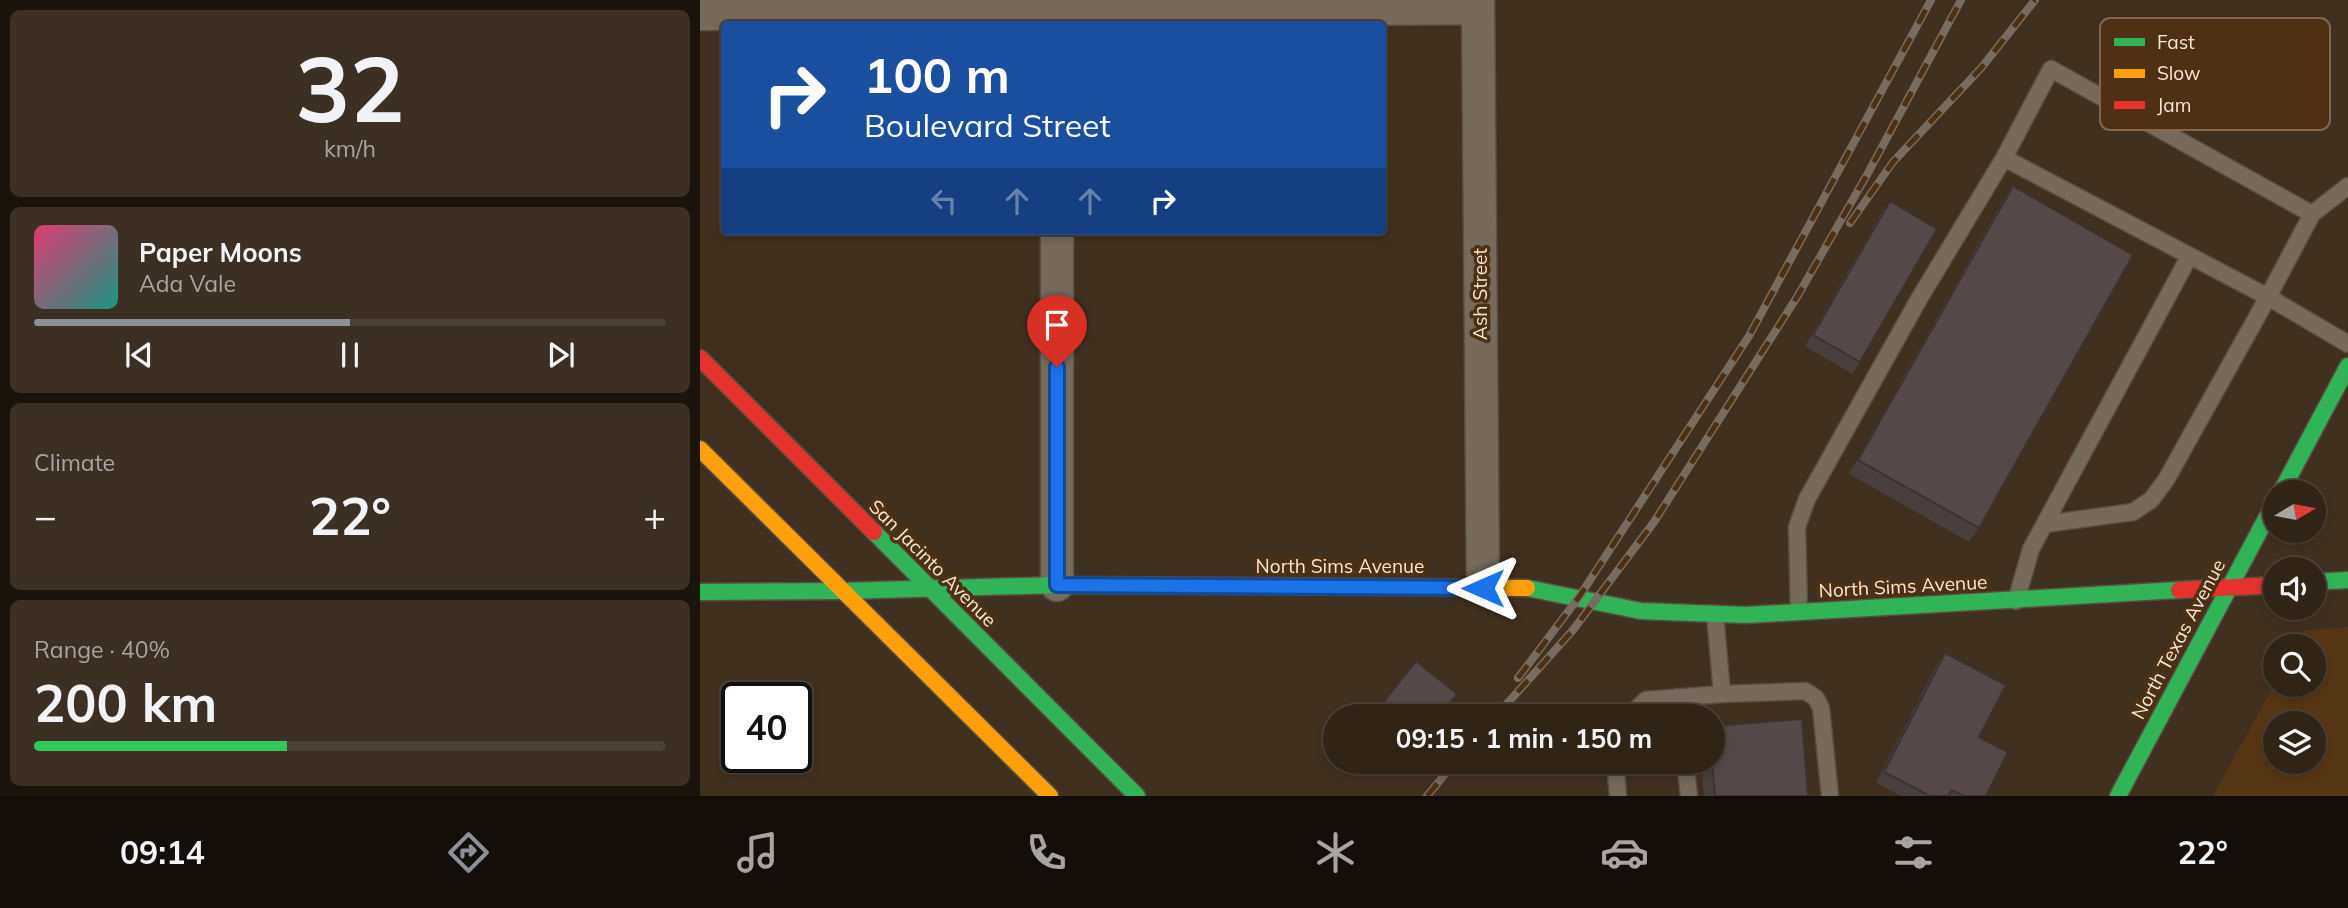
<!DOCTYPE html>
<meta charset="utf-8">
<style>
:root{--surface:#302417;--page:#3c3024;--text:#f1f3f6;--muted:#a8a4a1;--line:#4b4136;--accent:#8c9099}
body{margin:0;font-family:Mulish,sans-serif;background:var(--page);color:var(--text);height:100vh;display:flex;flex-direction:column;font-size:26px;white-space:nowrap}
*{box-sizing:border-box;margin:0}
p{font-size:23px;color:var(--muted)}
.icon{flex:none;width:38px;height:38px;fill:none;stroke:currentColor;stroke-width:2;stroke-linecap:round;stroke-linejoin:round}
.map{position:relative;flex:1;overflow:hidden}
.drawer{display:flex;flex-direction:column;gap:10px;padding:10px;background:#1a140d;width:700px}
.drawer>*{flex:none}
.hud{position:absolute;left:21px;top:21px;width:665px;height:214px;border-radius:7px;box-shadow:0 4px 10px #0003,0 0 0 2px var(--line);background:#1a4fa0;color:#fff;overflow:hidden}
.needle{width:46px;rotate:80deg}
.buttons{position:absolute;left:1563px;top:480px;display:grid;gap:14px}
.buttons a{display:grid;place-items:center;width:63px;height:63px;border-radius:50%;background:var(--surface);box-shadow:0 4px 10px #0003,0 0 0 2px var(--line);font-size:35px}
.speed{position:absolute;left:21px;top:682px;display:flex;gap:14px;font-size:35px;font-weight:700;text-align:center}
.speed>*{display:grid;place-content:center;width:91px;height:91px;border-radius:50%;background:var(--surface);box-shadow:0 4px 10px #0003,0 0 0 2px var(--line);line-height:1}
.speed .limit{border:4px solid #111;border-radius:10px;background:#fff;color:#111}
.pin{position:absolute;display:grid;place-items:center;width:60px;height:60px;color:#fff;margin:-72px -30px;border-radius:50% 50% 50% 0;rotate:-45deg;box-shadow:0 0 7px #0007}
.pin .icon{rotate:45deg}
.me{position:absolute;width:77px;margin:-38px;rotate:270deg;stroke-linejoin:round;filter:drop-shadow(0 0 5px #0008)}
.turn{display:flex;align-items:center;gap:24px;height:147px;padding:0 28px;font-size:32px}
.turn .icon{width:91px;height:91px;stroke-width:2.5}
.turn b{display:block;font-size:49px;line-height:60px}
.lanes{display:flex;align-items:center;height:66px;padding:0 28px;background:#0003;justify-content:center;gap:35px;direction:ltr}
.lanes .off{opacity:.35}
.big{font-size:52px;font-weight:700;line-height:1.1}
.drawer .tile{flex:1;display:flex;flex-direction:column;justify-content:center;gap:10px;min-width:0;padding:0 24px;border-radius:10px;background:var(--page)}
.drawer .dial{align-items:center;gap:0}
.dial b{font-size:91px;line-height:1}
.song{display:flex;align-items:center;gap:21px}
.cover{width:84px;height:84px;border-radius:10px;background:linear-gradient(135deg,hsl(340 70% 55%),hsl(170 70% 35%))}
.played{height:7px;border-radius:4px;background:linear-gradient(90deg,var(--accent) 50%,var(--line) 50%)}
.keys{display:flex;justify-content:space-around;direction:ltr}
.heat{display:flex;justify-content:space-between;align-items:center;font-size:38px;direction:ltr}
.charge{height:10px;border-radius:5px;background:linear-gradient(90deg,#34c759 40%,var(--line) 0)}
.trip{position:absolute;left:623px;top:704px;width:402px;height:70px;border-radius:35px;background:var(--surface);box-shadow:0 4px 10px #0003,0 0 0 2px var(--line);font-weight:700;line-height:70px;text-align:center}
.tabs{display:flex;height:112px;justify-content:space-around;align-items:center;background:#130e09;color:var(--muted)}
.tabs .icon{width:49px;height:49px}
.tabs .on{color:var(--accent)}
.tabs b{font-size:32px;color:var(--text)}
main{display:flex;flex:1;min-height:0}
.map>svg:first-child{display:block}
.built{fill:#563714;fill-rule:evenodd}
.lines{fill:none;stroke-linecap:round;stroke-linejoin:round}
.lane-casing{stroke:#5b4e41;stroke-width:19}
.street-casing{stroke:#5b4e41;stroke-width:35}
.fast-casing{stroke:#5b4e41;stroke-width:19}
.slow-casing{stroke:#5b4e41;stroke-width:19}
.jam-casing{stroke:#5b4e41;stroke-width:19}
.lane{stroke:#766a5d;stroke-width:16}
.street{stroke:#766a5d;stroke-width:32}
.fast{stroke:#30b455;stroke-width:16}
.slow{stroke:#ff9f0a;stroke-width:16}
.jam{stroke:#e5322d;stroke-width:16}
.rail-casing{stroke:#776c5f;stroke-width:8}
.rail{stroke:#4d3112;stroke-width:5;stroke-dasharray:16;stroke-linecap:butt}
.wall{fill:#483f3e}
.building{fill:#544948;stroke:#3b3332;stroke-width:2}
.route-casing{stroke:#114b97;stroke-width:18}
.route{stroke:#1a73e8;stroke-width:12}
.labels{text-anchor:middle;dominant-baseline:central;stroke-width:7;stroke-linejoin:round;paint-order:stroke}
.street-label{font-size:19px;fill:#f9e7d5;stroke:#4d3112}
.key{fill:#4d3112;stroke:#81684c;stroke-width:2}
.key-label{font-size:19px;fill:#f9e7d5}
</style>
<main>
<section class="drawer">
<div class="tile dial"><b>32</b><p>km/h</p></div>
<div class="tile">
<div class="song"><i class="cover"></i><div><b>Paper Moons</b><p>Ada Vale</p></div></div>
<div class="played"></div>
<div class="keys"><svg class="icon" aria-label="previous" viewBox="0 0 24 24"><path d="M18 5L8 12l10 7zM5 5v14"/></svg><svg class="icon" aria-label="pause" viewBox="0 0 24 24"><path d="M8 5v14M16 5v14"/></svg><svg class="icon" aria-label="next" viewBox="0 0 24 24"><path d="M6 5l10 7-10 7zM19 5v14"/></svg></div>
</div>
<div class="tile"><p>Climate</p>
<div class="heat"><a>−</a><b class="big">22°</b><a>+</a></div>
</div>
<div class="tile"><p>Range · 40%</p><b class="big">200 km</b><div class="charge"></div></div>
</section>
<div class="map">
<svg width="1648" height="796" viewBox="0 0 1648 796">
<rect width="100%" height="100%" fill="#40301f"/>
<path class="built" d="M 1648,627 L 1648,796 L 1513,796 L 1575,683 L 1614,684 L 1614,646 L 1595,646 L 1603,631 ZM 1575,723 L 1614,723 L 1614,761 L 1575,761 Z"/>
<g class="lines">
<g class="lane-casing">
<path id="lane" d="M 1648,186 L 1612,214 L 1568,297 L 1648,344
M 1345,524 L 1433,512 L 1451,500 L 1466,480 L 1568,297 L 1304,158 L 1351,69 L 1612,214
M 1316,601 L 1331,549 L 1489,257
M 1099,612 L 1097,527 L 1107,499 L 1219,299 L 1304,158
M 1022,694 L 1105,691 L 1116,698 L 1121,708 L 1130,796
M 977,697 L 979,716
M 929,716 L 946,700 L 1022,694 L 1015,614
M 915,761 L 918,796
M 985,761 L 989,796"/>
</g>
<g class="street-casing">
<path id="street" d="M 778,0 L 783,588
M 0,14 L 778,8
M 357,231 L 357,585"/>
</g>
<g class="fast-casing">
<path id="fast" d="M 1581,492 L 1648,366
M 174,532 L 437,796
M 1614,582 L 1648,580
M 827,588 L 941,611 L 1046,615 L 1479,590
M 0,592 L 142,591 L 357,585 L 533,586
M 1418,796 L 1575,502"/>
</g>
<g class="slow-casing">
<path id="slow" d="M 0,449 L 350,796
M 533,586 L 827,588"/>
</g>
<g class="jam-casing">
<path id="jam" d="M 0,358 L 174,532
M 1479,590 L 1575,585"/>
</g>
<use href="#lane" class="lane"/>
<use href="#street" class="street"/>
<use href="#fast" class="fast"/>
<use href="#slow" class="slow"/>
<use href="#jam" class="jam"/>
<g class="rail-casing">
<path id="rail" d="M 1150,223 L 1193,162 L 1282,67 L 1335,0
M 818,678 L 879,597 L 1049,336 L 1231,0
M 796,716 L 873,630 L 954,522 L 1097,297 L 1168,173 L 1261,0
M 727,796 L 756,761"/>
</g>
<use href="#rail" class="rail"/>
</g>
<path class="wall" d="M 1313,186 L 1279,528 L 1269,542 L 1149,474 L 1303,200 Z
M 1190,201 L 1160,362 L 1152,374 L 1105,346 L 1182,212 Z
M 1245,653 L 1279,737 L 1286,796 L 1201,796 L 1176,783 L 1237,664 Z
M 1001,761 L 1013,761 L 1108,796 L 1004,796 Z"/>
<path class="building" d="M 1313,186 L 1433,255 L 1279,528 L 1158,460 Z
M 1190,201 L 1237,229 L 1160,362 L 1113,335 Z
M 1245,653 L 1306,685 L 1279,737 L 1308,752 L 1286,796 L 1264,796 L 1252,790 L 1248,796 L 1230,796 L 1184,772 Z
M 716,661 L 757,694 L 740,716 L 681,716 L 676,712 Z
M 1102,719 L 1108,796 L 1015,796 L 1012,761 L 1013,761 L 1013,726 Z"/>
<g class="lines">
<g class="route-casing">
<path id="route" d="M 357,367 L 357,585 L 783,588"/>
</g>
<use href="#route" class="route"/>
</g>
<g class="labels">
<g class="street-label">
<text transform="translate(780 294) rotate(-90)">Ash Street</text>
<text transform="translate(233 563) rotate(45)">San Jacinto Avenue</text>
<text x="640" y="566">North Sims Avenue</text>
<text transform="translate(1203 586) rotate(-3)">North Sims Avenue</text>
<text transform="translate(1478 639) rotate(-62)">North Texas Avenue</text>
</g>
</g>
<rect x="1400" y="18" width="230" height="112" rx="10" class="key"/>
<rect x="1414" y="38" width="31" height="8" fill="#30b455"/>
<rect x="1414" y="69" width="31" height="9" fill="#ff9f0a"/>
<rect x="1414" y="101" width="31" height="8" fill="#e5322d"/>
<g class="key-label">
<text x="1457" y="49">Fast</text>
<text x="1457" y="80">Slow</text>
<text x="1457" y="112">Jam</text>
</g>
</svg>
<div class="buttons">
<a><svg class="needle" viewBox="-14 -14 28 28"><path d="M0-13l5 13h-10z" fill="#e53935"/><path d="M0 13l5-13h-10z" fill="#a8a4a1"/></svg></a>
<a><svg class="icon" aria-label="sound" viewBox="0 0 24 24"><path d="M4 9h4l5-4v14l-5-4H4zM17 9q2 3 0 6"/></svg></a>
<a><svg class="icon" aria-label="search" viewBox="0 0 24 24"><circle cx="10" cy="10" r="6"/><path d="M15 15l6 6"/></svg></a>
<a><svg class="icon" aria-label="layers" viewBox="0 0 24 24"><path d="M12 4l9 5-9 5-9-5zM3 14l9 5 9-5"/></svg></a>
</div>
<div class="speed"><div class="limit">40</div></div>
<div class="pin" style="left:357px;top:367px;background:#d93025"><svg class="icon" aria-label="arrive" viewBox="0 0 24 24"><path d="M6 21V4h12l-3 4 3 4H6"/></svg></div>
<svg class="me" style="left:783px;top:588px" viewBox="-20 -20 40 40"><path d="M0-17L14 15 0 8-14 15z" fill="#1a73e8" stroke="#fff" stroke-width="4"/></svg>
<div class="trip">09:15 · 1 min · 150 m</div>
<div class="hud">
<div class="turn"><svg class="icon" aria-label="right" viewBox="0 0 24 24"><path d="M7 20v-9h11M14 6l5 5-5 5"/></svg><div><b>100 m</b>Boulevard Street</div></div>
<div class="lanes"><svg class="icon off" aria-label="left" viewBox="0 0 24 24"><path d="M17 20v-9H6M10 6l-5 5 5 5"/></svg><svg class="icon off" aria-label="ahead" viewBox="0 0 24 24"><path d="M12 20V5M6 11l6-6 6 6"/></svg><svg class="icon off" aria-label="ahead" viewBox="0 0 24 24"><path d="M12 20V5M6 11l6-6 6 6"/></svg><svg class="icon" aria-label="right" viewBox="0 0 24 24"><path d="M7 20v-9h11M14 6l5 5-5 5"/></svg></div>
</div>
</div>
</main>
<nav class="tabs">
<b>09:14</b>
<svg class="icon on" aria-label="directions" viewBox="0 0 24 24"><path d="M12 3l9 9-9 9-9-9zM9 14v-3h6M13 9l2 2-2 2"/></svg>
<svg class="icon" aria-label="music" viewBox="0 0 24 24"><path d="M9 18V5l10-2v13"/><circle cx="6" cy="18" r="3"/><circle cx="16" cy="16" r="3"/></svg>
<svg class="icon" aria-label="phone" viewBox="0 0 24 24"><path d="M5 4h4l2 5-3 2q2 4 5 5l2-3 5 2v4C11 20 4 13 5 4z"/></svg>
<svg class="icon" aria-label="climate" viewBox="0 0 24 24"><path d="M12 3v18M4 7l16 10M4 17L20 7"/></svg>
<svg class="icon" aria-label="car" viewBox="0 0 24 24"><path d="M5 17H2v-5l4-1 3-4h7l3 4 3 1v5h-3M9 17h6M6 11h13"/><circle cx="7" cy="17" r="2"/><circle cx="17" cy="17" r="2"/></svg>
<svg class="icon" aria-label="filters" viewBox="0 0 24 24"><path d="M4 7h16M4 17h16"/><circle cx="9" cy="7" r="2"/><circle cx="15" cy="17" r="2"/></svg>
<b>22°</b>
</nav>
